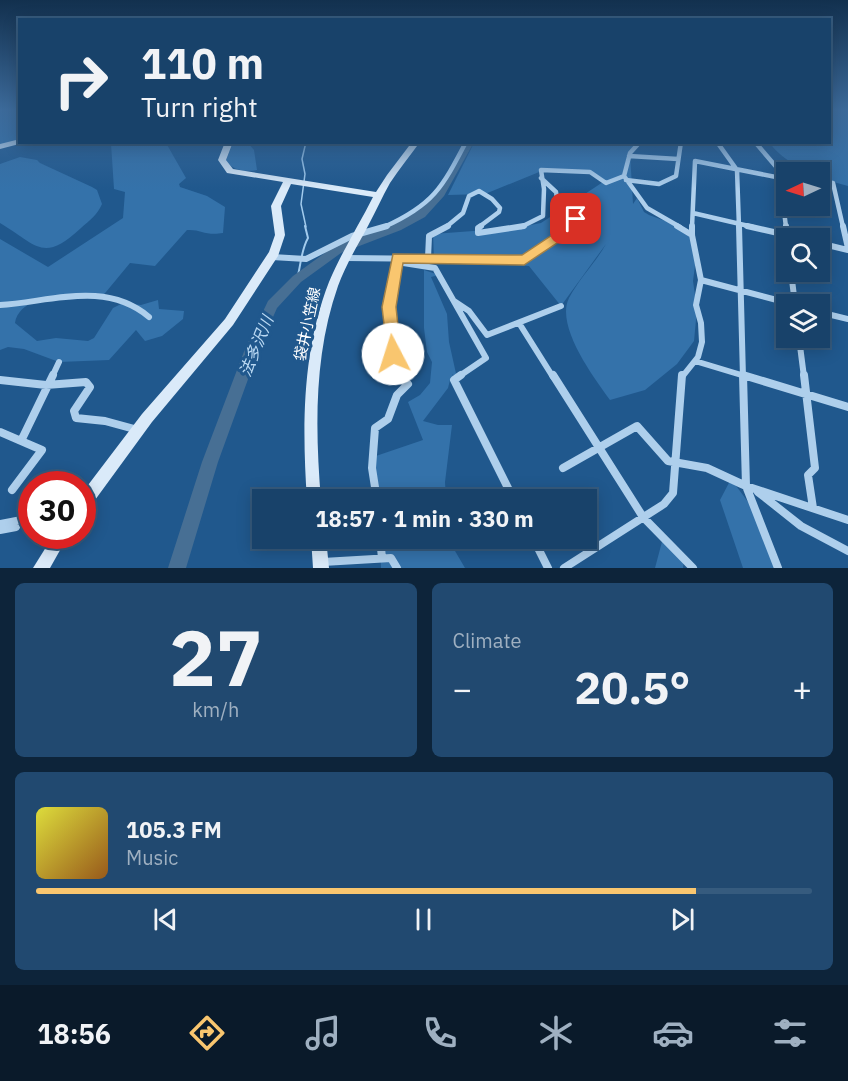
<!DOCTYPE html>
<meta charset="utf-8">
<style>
:root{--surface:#18426a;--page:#214970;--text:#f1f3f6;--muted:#9fb0c1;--line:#365b7e;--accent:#f9c66f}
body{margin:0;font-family:"IBM Plex Sans","Noto Sans JP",sans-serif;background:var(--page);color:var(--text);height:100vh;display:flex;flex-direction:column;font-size:22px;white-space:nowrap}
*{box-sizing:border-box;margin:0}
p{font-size:20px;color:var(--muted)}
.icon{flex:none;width:33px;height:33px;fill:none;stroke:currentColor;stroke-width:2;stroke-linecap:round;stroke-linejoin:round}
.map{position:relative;height:568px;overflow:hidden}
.side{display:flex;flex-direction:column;gap:15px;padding:15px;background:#0d243a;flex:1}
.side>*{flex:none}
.hud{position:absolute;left:18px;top:18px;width:813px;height:126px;border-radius:0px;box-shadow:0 3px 15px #0003,0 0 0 2px var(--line);background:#18426a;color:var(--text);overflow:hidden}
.needle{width:39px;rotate:266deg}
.controls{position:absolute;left:776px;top:162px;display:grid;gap:12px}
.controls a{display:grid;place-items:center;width:54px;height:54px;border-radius:0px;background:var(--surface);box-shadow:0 3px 15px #0003,0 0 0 2px var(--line);font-size:30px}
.speed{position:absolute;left:18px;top:471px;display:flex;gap:12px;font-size:30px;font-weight:700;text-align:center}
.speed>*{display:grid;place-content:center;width:78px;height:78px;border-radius:50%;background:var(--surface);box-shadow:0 3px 15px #0003,0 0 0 2px var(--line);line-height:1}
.speed .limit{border:9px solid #d22;background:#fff;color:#111}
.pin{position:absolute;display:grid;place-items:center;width:51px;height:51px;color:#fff;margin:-26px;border-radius:12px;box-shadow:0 3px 9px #0006}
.me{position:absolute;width:66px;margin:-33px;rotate:355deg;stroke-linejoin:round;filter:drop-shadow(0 0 4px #0008)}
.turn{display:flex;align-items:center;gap:21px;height:126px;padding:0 24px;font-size:27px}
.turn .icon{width:78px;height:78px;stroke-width:2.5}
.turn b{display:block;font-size:42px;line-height:51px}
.big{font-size:45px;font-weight:700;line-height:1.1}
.side .tile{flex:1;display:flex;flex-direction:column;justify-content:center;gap:9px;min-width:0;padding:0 21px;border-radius:9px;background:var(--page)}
.side .dial{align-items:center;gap:0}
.dial b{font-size:78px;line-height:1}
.song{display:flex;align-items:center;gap:18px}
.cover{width:72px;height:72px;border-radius:9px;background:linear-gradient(135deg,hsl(60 70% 55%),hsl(30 70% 35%))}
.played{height:6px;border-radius:3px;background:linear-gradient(90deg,var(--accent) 85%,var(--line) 85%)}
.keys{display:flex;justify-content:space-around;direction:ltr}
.heat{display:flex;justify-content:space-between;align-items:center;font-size:33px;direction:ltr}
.side .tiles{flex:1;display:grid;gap:15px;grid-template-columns:1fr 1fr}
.tile:last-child{grid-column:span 2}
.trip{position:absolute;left:252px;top:489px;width:345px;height:60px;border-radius:0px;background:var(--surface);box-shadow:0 3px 15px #0003,0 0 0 2px var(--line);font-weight:700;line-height:60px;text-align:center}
.dock{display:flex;height:96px;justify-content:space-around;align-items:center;background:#0a1a2a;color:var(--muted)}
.dock .icon{width:42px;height:42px}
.dock .current{color:var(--accent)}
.dock b{font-size:27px;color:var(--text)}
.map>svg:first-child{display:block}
.green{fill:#3472aa}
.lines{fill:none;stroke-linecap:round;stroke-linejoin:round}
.stream-far1{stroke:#a2cbed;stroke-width:1.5}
.stream{stroke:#a2cbed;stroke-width:2}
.river{fill:#476f94;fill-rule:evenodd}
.street-far2{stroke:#aecfec;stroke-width:4.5}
.street-far1{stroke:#aecfec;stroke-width:6}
.street{stroke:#aecfec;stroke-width:8}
.secondary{fill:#daeaf9;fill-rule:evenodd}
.route{fill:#f9c66f;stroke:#a28148;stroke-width:1.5}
.labels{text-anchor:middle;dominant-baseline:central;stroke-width:6;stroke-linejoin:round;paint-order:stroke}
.street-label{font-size:15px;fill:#fff;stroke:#20588d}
.water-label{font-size:16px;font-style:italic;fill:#bad9f3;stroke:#20588d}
</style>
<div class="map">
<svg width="848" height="568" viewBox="0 0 848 568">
<rect width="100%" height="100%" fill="#20588d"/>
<path class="green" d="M 0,109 L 19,109 L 19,140 L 0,146 Z
M 830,109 L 848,109 L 848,186 L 819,178 L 819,172 C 803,172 778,156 770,143 L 830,142 Z
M 111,143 L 166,143 L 186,178 L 179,184 L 180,187 L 207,196 L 225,207 L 223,233 C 205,236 201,229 187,230 L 155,266 L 130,263 L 101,298 C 77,294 20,292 15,323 L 37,341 L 56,338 L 88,341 L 94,338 L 113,308 L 123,303 L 141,305 L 158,300 L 159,309 L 184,311 L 183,319 L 162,336 L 145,341 L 136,330 L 109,360 L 59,362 L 24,349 L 8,347 L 0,350 L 0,239 L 48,267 L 123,218 L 125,192 L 114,189 Z
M 233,143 L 248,143 L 254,150 L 257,170 C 246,172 232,171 226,160 Z
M 474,143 L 636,143 L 630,153 L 633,204 L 637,198 L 644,212 L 649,215 L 682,227 L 692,239 L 696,258 L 693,281 L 697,309 L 694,341 L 677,364 L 645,390 L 610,400 C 594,378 555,326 569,298 C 579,279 596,262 606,244 L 561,306 L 529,266 L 434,259 L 433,234 L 515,228 L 541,223 L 603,182 L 590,172 L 544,170 L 485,194 L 448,195 Z
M 20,157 L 37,160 L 40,163 L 92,187 L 97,190 L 102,204 C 98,214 89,221 81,228 C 43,263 38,246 0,223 L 0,164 Z
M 424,270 L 439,275 L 431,277 L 447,314 L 449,342 L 457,378 L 452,374 L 455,379 L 450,380 L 448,388 L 423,421 L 438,425 L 452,425 L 445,482 L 446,499 L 377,499 L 373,457 L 423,440 L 408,402 L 420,395 L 430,383 L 432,362 L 427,352 L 424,328 Z
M 731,479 L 754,510 L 778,568 L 743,568 L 720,500 Z
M 663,538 L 684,560 L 683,568 L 655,568 Z
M 380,539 L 448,539 L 465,568 L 381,568 Z"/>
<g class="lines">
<path class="stream-far1" d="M 306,227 L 301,204 L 305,174 L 302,159 L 306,142"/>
<path class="stream" d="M 297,279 C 301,265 301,250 308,238 L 305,226"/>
<path class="river" d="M 465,142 L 474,142 L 444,196 L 425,217 L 401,230 L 341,253 L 301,282 L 277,308 L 259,349 L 218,462 L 186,568 L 168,568 L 202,462 L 245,349 L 268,301 L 293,276 L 333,247 L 393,224 L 417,211 L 436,192 Z"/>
<path class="street-far2" d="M 640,142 L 630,153 L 624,176 L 647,208 L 680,227
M 717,142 L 737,170 L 739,227
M 755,142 L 784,176
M 629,156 L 678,159
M 541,178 L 556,192 L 559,211 L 576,219 L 577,224 L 573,227
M 780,179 L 786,227
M 626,180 L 659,184 L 676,176 L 681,142
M 819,181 L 833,183 L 843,227
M 693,213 L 753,227
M 384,227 C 433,205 442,188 466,142
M 446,227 L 463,213 L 469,196 L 479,191 L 492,199 L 500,208 L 499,212 L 479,227
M 521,227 L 543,216 L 544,189 L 541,170 L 590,172 L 606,183 L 624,176
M 692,227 L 695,161 L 786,179"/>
<path class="street-far1" d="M 481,226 L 478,228 L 478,233 L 524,226
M 677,226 L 692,235
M 739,226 L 743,377
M 747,226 L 800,238
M 786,226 L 787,238
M 843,226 L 848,248
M 819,243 L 848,250
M 272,257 L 306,259 L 352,236 L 387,226
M 346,258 L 524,260 L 575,226
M 428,258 L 429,236 L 448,226
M 397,262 L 435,268 L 486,358 L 458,377
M 791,272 L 795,304
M 701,280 L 792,304
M 454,301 L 469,311 L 487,335 L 561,306
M 0,305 C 50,302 105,280 149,317
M 819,312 L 848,319
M 519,323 L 553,377
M 799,338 L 804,377
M 695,361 L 748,377
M 52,377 L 59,362
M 395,377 L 389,307 L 397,260
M 682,377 L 698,357 L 702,342 L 701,323 L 696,305 L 701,280 L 692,235 L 692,226"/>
<path class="street" d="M 461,375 L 454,380 L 514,500
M 553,375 L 643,517 L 693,568
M 743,375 L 746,486 L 778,568
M 743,375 L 848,407
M 804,375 L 815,468 L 808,475 L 813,508
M 0,380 L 46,385 L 86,382 L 90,387 L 74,411 L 76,418 L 105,421 L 138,430
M 0,432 L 42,450 L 12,490
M 21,441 L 53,375
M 563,468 L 637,426 L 668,461 L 707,468 L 746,486 L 848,520
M 758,492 L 801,526 L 848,551
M 377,500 L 372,468 L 375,428 L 388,419 L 397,395 L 408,384 L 395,375
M 0,524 L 32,518
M 0,530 L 16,527 L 18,521
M 380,538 L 382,558
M 533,538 L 548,568
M 323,562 L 391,558 L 397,568
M 564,568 L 664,504 L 673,493 L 682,375"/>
<path class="secondary" d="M 20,139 L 20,142 L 23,143 L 0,149 L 0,144 Z
M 225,142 L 233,142 L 226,160 L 233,169 L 376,192 L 387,175 L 412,142 L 420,142 C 410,156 399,169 390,183 C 382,197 376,211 369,224 C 358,245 346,264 338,286 C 314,354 315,428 321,500 L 307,500 C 302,427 302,351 329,282 C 341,253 359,225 373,197 L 291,184 L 281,206 L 285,235 L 278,256 L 233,325 L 152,422 L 87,511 L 82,513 L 82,493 L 142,414 L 225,319 L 269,252 L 275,235 L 271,206 L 283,182 L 227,173 L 218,160 Z
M 53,536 L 68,536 L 50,568 L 33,568 Z
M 311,538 L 326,538 L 329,568 L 313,568 Z"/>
</g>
<linearGradient id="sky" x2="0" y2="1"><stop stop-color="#12304e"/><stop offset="0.58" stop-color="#3c6a9a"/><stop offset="1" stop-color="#3c6a9a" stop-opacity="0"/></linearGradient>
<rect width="848" height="189" fill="url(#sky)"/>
<path class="route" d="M 576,215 L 582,219 L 581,227 L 524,265 L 403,263 L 396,307 L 401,354 L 398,358 L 393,360 L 388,358 L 382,307 L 393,254 L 522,255 L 570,223 L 572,216 Z"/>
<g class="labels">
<g class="street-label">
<text transform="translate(307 324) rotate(-78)">袋井小笠線</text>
</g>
<g class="water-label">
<text transform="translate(256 346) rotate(-68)">法多沢川</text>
</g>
</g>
</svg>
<div class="controls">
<a><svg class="needle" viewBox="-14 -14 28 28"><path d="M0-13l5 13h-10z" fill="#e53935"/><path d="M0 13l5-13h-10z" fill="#9fb0c1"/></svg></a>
<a><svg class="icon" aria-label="search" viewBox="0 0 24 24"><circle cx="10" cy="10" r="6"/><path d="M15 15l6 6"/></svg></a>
<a><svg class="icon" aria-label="layers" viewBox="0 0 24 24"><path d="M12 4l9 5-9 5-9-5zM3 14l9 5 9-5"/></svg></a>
</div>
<div class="speed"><div class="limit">30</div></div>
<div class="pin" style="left:576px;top:219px;background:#d93025"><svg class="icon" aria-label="arrive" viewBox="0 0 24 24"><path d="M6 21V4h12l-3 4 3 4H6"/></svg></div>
<svg class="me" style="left:393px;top:354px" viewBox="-20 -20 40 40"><circle r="19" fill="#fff"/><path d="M0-13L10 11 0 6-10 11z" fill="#f9c66f"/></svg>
<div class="trip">18:57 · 1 min · 330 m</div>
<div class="hud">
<div class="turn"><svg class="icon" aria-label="right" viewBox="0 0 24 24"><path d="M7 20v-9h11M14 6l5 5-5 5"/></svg><div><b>110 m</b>Turn right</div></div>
</div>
</div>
<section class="side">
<div class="tiles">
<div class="tile dial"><b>27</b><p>km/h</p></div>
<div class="tile"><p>Climate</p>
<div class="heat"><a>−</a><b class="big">20.5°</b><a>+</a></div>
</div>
<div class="tile">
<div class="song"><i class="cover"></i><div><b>105.3 FM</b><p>Music</p></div></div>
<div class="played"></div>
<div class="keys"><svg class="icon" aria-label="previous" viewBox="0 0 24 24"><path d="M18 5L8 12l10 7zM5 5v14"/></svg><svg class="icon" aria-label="pause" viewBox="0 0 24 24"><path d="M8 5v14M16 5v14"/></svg><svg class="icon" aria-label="next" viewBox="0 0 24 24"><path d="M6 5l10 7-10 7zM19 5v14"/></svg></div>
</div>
</div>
</section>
<nav class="dock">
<b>18:56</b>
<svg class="icon current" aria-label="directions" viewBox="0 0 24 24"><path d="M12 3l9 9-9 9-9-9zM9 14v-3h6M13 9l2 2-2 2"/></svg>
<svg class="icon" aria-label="music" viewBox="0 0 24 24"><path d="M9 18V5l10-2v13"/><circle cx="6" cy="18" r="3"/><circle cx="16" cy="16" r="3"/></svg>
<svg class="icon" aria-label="phone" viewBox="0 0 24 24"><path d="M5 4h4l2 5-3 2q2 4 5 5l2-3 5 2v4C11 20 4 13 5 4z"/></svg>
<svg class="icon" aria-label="climate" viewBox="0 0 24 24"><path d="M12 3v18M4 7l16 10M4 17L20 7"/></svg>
<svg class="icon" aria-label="car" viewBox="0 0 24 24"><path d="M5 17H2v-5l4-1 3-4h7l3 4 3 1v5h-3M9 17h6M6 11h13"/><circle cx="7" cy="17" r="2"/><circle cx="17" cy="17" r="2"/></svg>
<svg class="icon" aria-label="filters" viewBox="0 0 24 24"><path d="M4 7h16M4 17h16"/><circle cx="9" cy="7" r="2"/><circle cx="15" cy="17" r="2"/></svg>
</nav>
